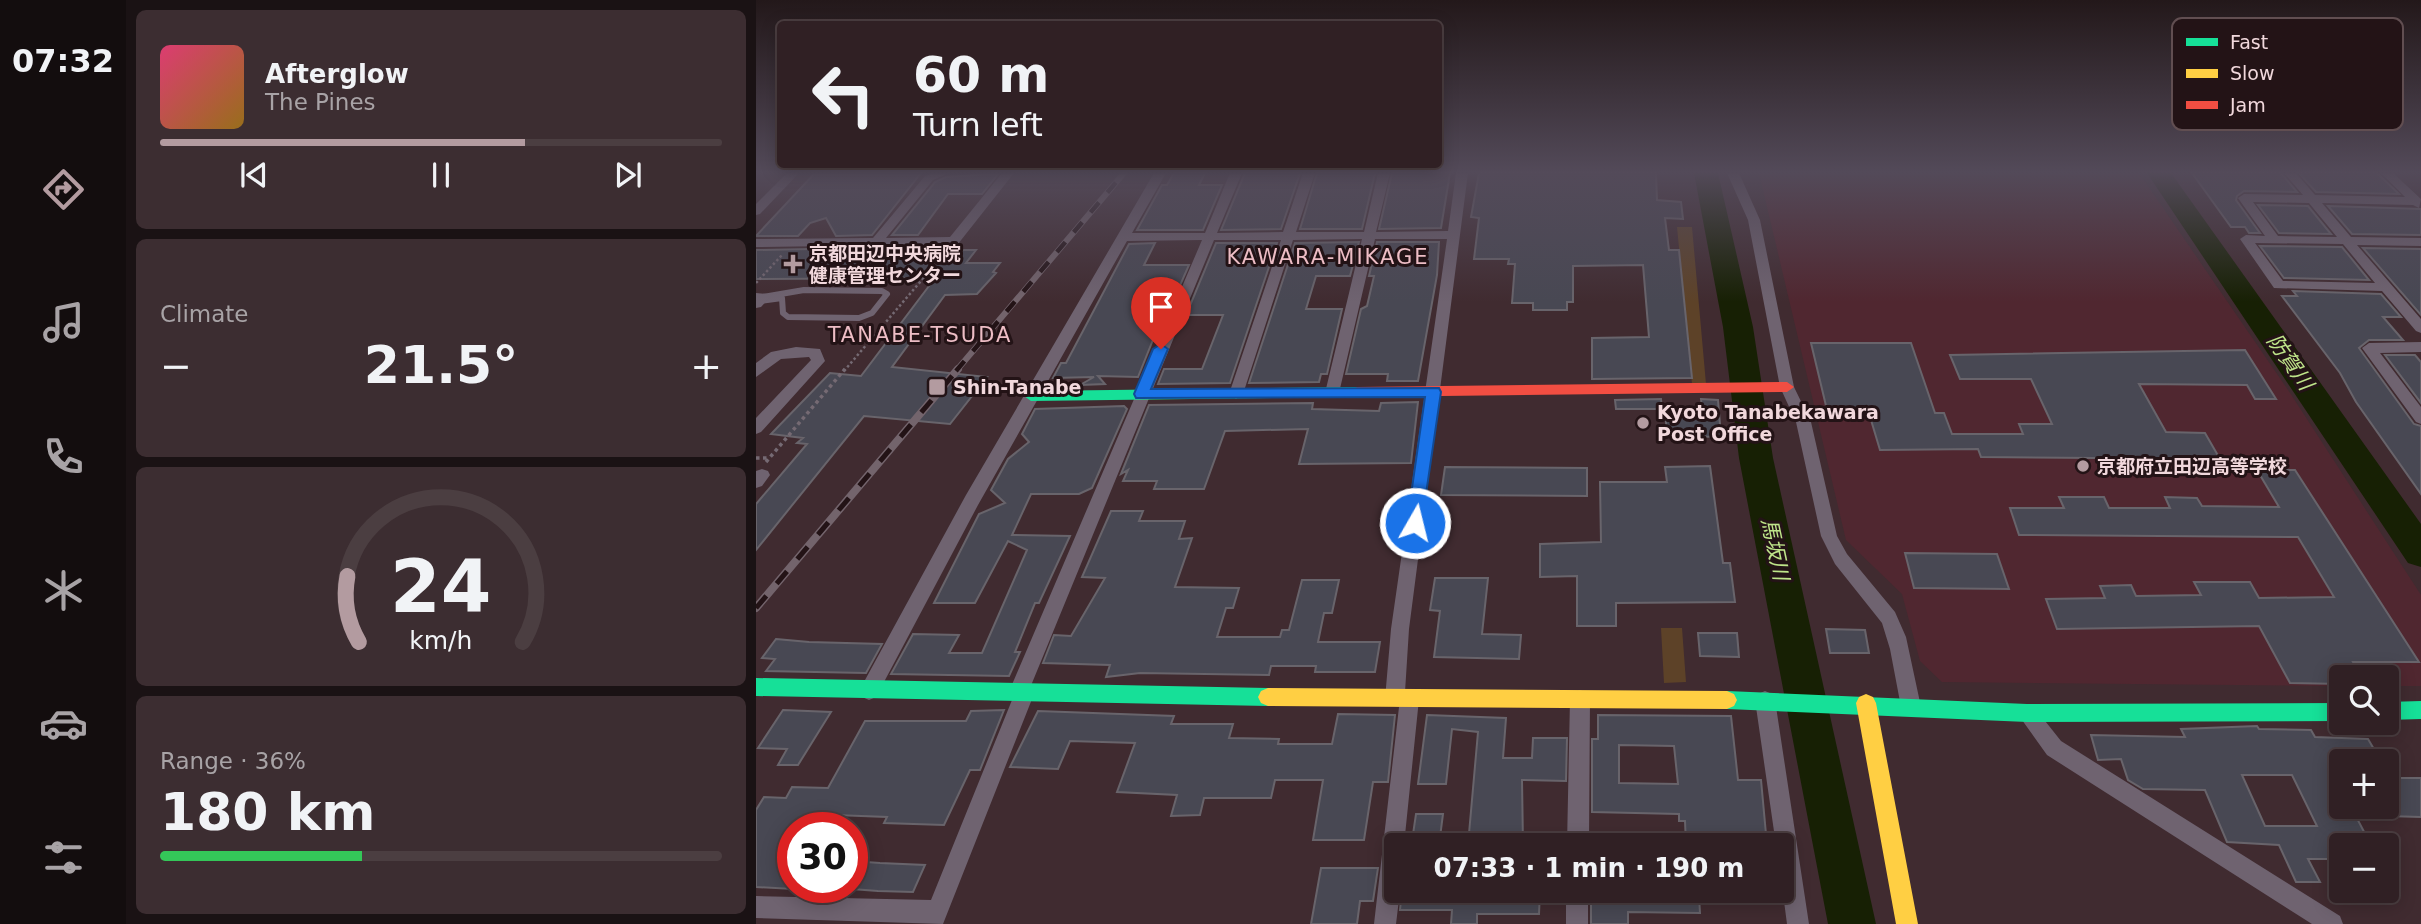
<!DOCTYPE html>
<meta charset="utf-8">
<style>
:root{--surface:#302024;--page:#3c2d31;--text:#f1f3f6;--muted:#a8a3a6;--line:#4b3e41;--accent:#b39ba0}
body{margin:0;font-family:"DejaVu Sans","Noto Sans JP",sans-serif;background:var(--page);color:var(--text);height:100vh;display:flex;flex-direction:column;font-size:26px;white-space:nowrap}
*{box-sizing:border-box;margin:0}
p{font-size:23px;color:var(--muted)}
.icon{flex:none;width:38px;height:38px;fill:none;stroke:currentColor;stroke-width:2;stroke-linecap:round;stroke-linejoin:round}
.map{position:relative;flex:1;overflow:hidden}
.sheet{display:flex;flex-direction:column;gap:10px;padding:10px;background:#1a1214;width:630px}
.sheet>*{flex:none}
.hud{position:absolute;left:21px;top:21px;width:665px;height:147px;border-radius:7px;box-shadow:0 4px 18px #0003,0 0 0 2px var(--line);background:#302024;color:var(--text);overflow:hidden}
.controls{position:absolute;left:1573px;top:665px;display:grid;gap:14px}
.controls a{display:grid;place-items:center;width:70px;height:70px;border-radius:7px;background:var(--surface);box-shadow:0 4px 18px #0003,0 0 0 2px var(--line);font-size:35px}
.speed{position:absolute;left:21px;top:812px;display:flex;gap:14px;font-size:35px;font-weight:700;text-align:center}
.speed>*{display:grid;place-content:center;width:91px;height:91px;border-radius:50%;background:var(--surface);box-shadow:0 4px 18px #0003,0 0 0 2px var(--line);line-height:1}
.speed .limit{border:10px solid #d22;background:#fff;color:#111}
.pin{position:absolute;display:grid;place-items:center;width:60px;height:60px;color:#fff;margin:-72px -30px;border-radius:50% 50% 50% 0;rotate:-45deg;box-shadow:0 0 7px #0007}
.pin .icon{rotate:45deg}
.me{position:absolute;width:77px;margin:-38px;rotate:8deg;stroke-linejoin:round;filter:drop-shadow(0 0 5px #0008)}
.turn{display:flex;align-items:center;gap:24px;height:147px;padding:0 21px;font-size:32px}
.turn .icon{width:91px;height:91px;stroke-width:2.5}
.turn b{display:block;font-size:49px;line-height:60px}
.big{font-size:52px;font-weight:700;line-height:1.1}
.sheet .card{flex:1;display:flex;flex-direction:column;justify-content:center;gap:10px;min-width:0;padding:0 24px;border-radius:10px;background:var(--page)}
.sheet .dial{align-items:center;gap:0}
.dial svg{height:182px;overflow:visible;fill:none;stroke:var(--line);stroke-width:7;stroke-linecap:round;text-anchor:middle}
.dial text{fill:var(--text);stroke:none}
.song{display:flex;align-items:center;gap:21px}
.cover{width:84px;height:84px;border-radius:10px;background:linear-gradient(135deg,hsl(340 70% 55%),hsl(40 70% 35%))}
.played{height:7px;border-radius:4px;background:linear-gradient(90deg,var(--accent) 65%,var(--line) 65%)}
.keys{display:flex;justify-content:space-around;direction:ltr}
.heat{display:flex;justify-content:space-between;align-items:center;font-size:38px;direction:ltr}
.charge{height:10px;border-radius:5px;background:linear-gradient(90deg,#34c759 36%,var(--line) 0)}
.trip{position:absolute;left:628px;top:833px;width:410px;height:70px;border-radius:7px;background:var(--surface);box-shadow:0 4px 18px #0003,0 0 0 2px var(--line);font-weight:700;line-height:70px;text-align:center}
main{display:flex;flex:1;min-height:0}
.dock{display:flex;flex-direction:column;width:126px;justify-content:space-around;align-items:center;background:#130d0e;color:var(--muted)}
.dock .icon{width:49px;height:49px}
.dock .current{color:var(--accent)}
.dock b{font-size:32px;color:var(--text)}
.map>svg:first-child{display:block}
.built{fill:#502730}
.green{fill:#5d4228}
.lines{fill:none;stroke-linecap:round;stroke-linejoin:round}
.river{fill:#172004;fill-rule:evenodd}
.building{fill:#484853;stroke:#68646b;stroke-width:2;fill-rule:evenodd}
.path-far1{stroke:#756a73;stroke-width:2.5;stroke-dasharray:2.5 2.5;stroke-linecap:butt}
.path{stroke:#756a73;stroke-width:3.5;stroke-dasharray:3.5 3.5;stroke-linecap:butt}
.lane{stroke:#6f6370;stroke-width:6}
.street{fill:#6f6370;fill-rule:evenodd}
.fast{fill:#16e098;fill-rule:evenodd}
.slow{fill:#ffcf43;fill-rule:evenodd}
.jam{fill:#f24e42;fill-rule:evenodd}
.rail-far1-casing{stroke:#73646c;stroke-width:6}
.rail-casing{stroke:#73646c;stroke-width:8}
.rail-far1{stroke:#231316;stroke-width:4.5;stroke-dasharray:13;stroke-linecap:butt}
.rail{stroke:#231316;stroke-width:5;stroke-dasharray:16;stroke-linecap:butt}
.route{fill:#1a73e8;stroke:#114b97;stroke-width:2}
.poi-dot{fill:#b39ba0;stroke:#231316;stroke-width:2.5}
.labels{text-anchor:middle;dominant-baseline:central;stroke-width:6;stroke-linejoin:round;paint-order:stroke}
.poi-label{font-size:19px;font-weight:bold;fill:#f1d8dc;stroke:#231316;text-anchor:start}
.neighbourhood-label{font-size:21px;letter-spacing:2px;fill:#edbdc5;stroke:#231316}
.water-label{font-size:21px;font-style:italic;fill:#bfe58a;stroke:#231316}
.key{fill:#231316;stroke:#614e51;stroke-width:2}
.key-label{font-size:19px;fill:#f1d8dc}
</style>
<main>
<nav class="dock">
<b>07:32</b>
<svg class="icon current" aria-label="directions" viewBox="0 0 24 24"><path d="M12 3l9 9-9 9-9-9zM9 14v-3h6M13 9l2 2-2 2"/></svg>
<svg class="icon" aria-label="music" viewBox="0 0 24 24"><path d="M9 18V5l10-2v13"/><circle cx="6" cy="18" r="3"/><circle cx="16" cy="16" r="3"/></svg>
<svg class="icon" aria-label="phone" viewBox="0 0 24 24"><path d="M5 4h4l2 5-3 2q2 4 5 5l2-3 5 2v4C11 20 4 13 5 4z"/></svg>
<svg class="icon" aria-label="climate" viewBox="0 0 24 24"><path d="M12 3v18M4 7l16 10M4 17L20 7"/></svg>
<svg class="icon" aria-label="car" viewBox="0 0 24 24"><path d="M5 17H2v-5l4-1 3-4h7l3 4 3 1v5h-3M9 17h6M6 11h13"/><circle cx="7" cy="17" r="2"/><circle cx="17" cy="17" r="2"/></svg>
<svg class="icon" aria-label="filters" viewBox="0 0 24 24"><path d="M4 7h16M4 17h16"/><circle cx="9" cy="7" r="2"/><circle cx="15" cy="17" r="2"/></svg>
</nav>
<section class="sheet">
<div class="card">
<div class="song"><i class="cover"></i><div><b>Afterglow</b><p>The Pines</p></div></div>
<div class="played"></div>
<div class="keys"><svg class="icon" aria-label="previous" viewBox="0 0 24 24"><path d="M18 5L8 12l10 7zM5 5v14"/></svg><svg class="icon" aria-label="pause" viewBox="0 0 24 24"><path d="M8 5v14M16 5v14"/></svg><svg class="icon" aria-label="next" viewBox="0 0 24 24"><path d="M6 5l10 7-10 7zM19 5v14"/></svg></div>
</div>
<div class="card"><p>Climate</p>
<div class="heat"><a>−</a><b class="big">21.5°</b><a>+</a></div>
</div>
<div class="card dial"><svg viewBox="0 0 100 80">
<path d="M14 69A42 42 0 1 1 86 69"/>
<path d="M14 69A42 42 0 0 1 9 40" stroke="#b39ba0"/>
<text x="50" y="56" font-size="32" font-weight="700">24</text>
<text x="50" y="72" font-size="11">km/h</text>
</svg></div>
<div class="card"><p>Range · 36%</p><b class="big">180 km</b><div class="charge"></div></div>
</section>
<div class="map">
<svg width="1665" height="924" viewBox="0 0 1665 924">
<rect width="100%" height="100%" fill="#402b30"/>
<path class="built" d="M 1003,173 L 1383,173 L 1534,393 L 1665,595 L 1665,686 L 1631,686 L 1631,677 L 1586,677 L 1585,686 L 1186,682 L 1164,661 L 1146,594 L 1090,540 Z"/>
<path class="green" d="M 921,227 L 936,227 L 950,384 L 936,384 Z
M 905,628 L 926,628 L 930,682 L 908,683 Z"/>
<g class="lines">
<path class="river" d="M 938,173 L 962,173 L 997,327 L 1017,458 L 1120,924 L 1072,924 L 983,458 L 967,327 Z
M 1391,173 L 1415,173 L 1665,524 L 1665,567 L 1652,563 Z"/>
</g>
<path class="building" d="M 165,173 L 116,235 L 80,236 L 70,218 L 54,223 L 42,236 L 0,236 L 58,174 Z
M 418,173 L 449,173 L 443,185 L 466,185 L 447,230 L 381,230 L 406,185 L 411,185 Z
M 489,173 L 544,173 L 525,229 L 465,230 Z
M 561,173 L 619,173 L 606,229 L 544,229 Z
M 636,173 L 694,173 L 685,228 L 623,229 Z
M 723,173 L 900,173 L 901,200 L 925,202 L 927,219 L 909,218 L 913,250 L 923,250 L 936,378 L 836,379 L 836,338 L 893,337 L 887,265 L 817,266 L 817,302 L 811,302 L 811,310 L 777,310 L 777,303 L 756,303 L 759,264 L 752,264 L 753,259 L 718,259 L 723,218 L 715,217 Z
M 1436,173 L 1525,173 L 1541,192 L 1488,191 L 1481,196 L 1480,200 L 1504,233 L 1493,233 L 1489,227 L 1475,227 Z
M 1543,173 L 1621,173 L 1643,194 L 1560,192 Z
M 235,174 L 242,174 L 226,194 L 192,194 L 162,235 L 136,235 L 179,182 L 190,177 Z
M 1502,205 L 1552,206 L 1575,234 L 1523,233 Z
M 1572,206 L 1665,209 L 1665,235 L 1596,234 Z
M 603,242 L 594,276 L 560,276 L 550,309 L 586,309 L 571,374 L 565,374 L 563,382 L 493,383 L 539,243 Z
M 621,242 L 683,242 L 681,275 L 662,381 L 631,381 L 632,374 L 590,374 L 605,309 L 611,306 L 618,276 L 613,276 Z
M 399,243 L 388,265 L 433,265 L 411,315 L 407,315 L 382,377 L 342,376 L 349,384 L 324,385 L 338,377 L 297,378 L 305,363 L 310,363 L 373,244 Z
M 460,243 L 521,243 L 474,383 L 402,384 L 408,369 L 446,369 L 467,315 L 430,315 Z
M 1504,246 L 1586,247 L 1613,280 L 1528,278 Z
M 152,247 L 150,250 L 220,250 L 210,263 L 244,263 L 237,272 L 240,273 L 221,294 L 189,295 L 136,367 L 231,377 L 194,424 L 108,416 L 0,550 L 0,504 L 51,444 L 41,443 L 47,438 L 15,434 L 74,373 L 105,376 L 179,278 L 0,279 L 0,250 Z
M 1607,248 L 1665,249 L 1665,315 Z
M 1537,291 L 1625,294 L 1645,317 L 1627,317 L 1647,340 L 1613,340 L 1603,348 L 1658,424 L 1665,426 L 1665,494 L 1600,402 L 1584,373 L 1526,296 L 1541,296 Z
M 1055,343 L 1155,343 L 1179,413 L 1188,413 L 1196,434 L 1267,434 L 1263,424 L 1296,424 L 1275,379 L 1204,379 L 1194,355 L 1489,350 L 1520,399 L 1499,399 L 1491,385 L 1383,384 L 1410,432 L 1449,433 L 1464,459 L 1225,457 L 1222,449 L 1124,450 L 1112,410 L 1071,410 Z
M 1629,355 L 1659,355 L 1665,362 L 1665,403 Z
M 905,399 L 906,409 L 860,409 L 859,400 Z
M 945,399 L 962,400 L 965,437 L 911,436 L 909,408 L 946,408 Z
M 662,402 L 655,463 L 543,464 L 552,429 L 469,431 L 448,489 L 398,489 L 401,481 L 367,481 L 372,470 L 365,474 L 393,405 L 557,403 L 556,409 L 623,411 L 625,403 Z
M 368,406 L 371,409 L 336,488 L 323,494 L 275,494 L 256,535 L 314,536 L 283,603 L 279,603 L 259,652 L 264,652 L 253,676 L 135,674 L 157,634 L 203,635 L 193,653 L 226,653 L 271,550 L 252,541 L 219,603 L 178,603 L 223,514 L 249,503 L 235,490 L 252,459 L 273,442 L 266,434 L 279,409 Z
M 954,466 L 967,563 L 974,563 L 979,602 L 860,603 L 860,626 L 821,626 L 821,576 L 784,577 L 784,544 L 845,542 L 844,482 L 911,482 L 909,467 Z
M 689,467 L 831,468 L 831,496 L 685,495 Z
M 1501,470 L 1539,470 L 1663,662 L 1597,662 L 1606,677 L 1586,677 L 1586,684 L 1534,683 L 1503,626 L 1301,629 L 1290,599 L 1349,598 L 1344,586 L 1375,585 L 1380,596 L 1445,595 L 1438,582 L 1494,582 L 1503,598 L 1578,597 L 1542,537 L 1263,535 L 1254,508 L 1308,508 L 1303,497 L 1348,497 L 1353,508 L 1414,508 L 1409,497 L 1441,498 L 1446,506 L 1523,507 Z
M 355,511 L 387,511 L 383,521 L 429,521 L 423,539 L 436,538 L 419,587 L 483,588 L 477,608 L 470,608 L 461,637 L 524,637 L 526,630 L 533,630 L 546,580 L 583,580 L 576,613 L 568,613 L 562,642 L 624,642 L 619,672 L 559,672 L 560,666 L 515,666 L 513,675 L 384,673 L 350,677 L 354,665 L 287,663 L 298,635 L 315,636 L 349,578 L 326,577 Z
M 1149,553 L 1241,554 L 1253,589 L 1158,588 Z
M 679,578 L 732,578 L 726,634 L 765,635 L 763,659 L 678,657 L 684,611 L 674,610 Z
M 1070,629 L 1109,630 L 1113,653 L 1074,653 Z
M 942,633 L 981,633 L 983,657 L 944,656 Z
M 20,639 L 53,642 L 126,644 L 110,673 L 10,671 L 19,659 L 6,658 Z
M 27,710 L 75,712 L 42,765 L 22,765 L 31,749 L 2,748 Z
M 248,710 L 224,770 L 214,770 L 188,825 L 128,823 L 131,817 L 79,815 L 72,828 L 37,828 L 37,889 L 0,887 L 0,810 L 8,797 L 30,798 L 36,787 L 72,788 L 109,721 L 210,721 L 215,711 Z
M 282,711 L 418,716 L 415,724 L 477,724 L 473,738 L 523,739 L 522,744 L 576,744 L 582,714 L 639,715 L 632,782 L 617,782 L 608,840 L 557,840 L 567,780 L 519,780 L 515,798 L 448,798 L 444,815 L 415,816 L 421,795 L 361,792 L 379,743 L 314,741 L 302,769 L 254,767 Z
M 671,715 L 750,718 L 747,758 L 776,758 L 777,738 L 811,738 L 810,781 L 766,780 L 767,845 L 712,845 L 722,732 L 696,729 L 690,784 L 662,784 Z
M 842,715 L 975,716 L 982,780 L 1005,780 L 1011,845 L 930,845 L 929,821 L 923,821 L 923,814 L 836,812 L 836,739 L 842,739 ZM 863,745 L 918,746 L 922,784 L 863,783 Z
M 1501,726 L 1503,729 L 1555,730 L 1559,737 L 1612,739 L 1625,761 L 1586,761 L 1586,807 L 1595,807 L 1615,845 L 1586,845 L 1586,859 L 1552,859 L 1564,882 L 1540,882 L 1523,845 L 1471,842 L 1449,790 L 1387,789 L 1372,780 L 1365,759 L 1342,760 L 1335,735 L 1429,737 L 1425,729 ZM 1486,775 L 1536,775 L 1561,826 L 1509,826 Z
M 1631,778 L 1665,778 L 1665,817 L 1631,816 Z
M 660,814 L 687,814 L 683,845 L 660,845 L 660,841 L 656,841 Z
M 96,861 L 124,863 L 169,865 L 157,892 L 122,891 L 96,889 Z
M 565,868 L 622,868 L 617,901 L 604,901 L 601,924 L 555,924 Z
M 646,891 L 784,891 L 783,914 L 721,914 L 721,924 L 695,924 L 696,910 L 644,910 Z
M 835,891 L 928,891 L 928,896 L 943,896 L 944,913 L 872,912 L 872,924 L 835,924 Z"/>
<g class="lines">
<path class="path-far1" d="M 0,283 L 26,255
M 88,371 L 188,254"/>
<path class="path" d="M 0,458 L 11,458
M 10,462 L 89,369"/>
<path class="lane" d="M 3,301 L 26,298 L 27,313 L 32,317 L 103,318 L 116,313 L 131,294 L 126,291 L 48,290 L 7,297"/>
<path class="street" d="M 31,173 L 43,173 L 4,214 L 0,215 L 0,204 Z
M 177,173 L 193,173 L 177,180 L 130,238 L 194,237 L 246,173 L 258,173 L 202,244 L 0,247 L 0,239 L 117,238 L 169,176 Z
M 398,173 L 410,173 L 376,233 L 449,233 L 474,173 L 486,173 L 461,233 L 527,232 L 547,173 L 559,173 L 540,232 L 608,232 L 622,173 L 634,173 L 620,232 L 692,231 L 700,173 L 712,173 L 653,629 L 649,692 L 660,693 L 663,699 L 648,845 L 640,845 L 640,891 L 644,891 L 640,924 L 618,924 L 643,707 L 632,705 L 629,699 L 635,629 L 691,239 L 619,239 L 583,393 L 576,398 L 569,393 L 606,239 L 537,240 L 487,394 L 480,399 L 473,394 L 525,240 L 458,240 L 274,688 L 278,694 L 187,924 L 0,918 L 0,896 L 175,900 L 256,700 L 252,694 L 446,240 L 371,241 L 222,505 L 120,697 L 113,700 L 106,697 L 103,691 L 210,495 Z
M 971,173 L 983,173 L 1004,220 L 1038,387 L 1055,422 L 1081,536 L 1091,554 L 1139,612 L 1150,637 L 1165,707 L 1162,713 L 1155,716 L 1148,713 L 1145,707 L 1134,649 L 1126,623 L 1079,564 L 1065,536 L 1040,422 L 1024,387 L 992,220 Z
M 1528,173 L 1540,173 L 1559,195 L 1649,197 L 1625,173 L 1637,173 L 1665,199 L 1663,208 L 1657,205 L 1566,203 L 1595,237 L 1665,238 L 1665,246 L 1601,245 L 1665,319 L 1665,333 L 1660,331 L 1626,291 L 1518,288 L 1484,239 L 1490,235 L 1509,236 L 1482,198 L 1488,194 L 1547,195 ZM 1497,202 L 1553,203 L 1581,237 L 1522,236 ZM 1499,243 L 1587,244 L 1619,283 L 1527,281 Z
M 0,293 L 12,294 L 14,297 L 5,307 L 0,308 Z
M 1665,342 L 1665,352 L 1624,353 L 1665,407 L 1665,424 L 1660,422 L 1606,348 L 1613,343 Z
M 40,347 L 64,349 L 69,361 L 5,432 L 0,434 L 0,418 L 55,360 L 53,357 L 25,359 L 0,377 L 0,363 L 15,352 Z
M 6,469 L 12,471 L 14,475 L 6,486 L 0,488 L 0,471 Z
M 824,690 L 831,693 L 834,699 L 833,845 L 811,845 L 814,699 L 817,693 Z
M 1009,691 L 1016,694 L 1019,700 L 1053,924 L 1031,924 L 1026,886 L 1026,845 L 1020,845 L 999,700 L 1002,694 Z
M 1271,704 L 1278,707 L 1305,741 L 1584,916 L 1587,924 L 1556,924 L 1291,755 L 1261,713 L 1264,707 Z
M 810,891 L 832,891 L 832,924 L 810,924 Z"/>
<path class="fast" d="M 601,387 L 608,392 L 601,397 L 275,401 L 268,396 L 275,391 Z
M 0,678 L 512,688 L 519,691 L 522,697 L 519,703 L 512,706 L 0,696 Z
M 971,691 L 1271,704 L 1586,703 L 1586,721 L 1271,722 L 971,709 L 964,706 L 961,700 L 964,694 Z
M 1665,701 L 1665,719 L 1631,720 L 1631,702 Z"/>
<path class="slow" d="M 512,688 L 971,691 L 978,694 L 981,700 L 978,706 L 971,709 L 512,706 L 505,703 L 502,697 L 505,691 Z
M 1110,694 L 1117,697 L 1120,703 L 1162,924 L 1140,924 L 1100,703 L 1103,697 Z"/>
<path class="jam" d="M 1031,382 L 1038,387 L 1031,392 L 601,397 L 594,392 L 601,387 Z"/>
<g class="rail-far1-casing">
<path id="rail-far1" d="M 200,371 L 368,173"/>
</g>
<g class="rail-casing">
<path id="rail" d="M 0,608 L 202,369"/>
</g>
<use href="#rail-far1" class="rail-far1"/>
<use href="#rail" class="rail"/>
</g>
<linearGradient id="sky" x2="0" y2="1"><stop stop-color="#23181a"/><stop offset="0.57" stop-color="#534a59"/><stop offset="1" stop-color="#534a59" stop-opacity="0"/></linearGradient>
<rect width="1665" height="302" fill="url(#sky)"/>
<path class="route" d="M 405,344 L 412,349 L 395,389 L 683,388 L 685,392 L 665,528 L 659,530 L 651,523 L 669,397 L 380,398 L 378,394 L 397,349 Z"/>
<g class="poi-dot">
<path d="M33.5 253.5h7v7h7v7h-7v7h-7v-7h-7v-7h7z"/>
<rect x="172" y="378" width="18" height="18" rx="3.5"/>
<circle cx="887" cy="423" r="7"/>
<circle cx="1327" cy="466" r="7"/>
</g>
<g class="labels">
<g class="poi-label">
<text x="53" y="253">京都田辺中央病院<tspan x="53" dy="22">健康管理センター</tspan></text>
<text x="197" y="387">Shin-Tanabe</text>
<text x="901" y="412">Kyoto Tanabekawara<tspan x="901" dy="22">Post Office</tspan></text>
<text x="1341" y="466">京都府立田辺高等学校</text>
</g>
<g class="neighbourhood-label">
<text x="572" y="257">KAWARA-MIKAGE</text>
<text x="164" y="335">TANABE-TSUDA</text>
</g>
<g class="water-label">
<text transform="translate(1534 362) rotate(55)">防賀川</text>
<text transform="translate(1019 549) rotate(78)">馬坂川</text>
</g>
</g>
<rect x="1416" y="18" width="231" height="112" rx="10" class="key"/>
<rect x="1430" y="38" width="32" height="8" fill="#16e098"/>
<rect x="1430" y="69" width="32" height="9" fill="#ffcf43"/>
<rect x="1430" y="101" width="32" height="8" fill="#f24e42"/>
<g class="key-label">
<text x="1474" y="49">Fast</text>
<text x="1474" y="80">Slow</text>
<text x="1474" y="112">Jam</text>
</g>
</svg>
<div class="controls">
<a><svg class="icon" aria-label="search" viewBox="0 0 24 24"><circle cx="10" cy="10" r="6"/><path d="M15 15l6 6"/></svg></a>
<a>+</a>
<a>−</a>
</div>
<div class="speed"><div class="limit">30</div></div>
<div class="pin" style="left:405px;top:349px;background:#d93025"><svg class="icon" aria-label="arrive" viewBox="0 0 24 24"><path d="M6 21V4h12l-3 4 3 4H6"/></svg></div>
<svg class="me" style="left:659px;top:523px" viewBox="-20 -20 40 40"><circle r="17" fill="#1a73e8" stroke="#fff" stroke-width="3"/><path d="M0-11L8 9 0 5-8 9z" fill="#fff"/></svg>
<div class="trip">07:33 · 1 min · 190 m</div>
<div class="hud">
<div class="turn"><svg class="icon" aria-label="left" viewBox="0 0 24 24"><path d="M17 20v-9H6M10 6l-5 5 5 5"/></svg><div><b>60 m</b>Turn left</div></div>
</div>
</div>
</main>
